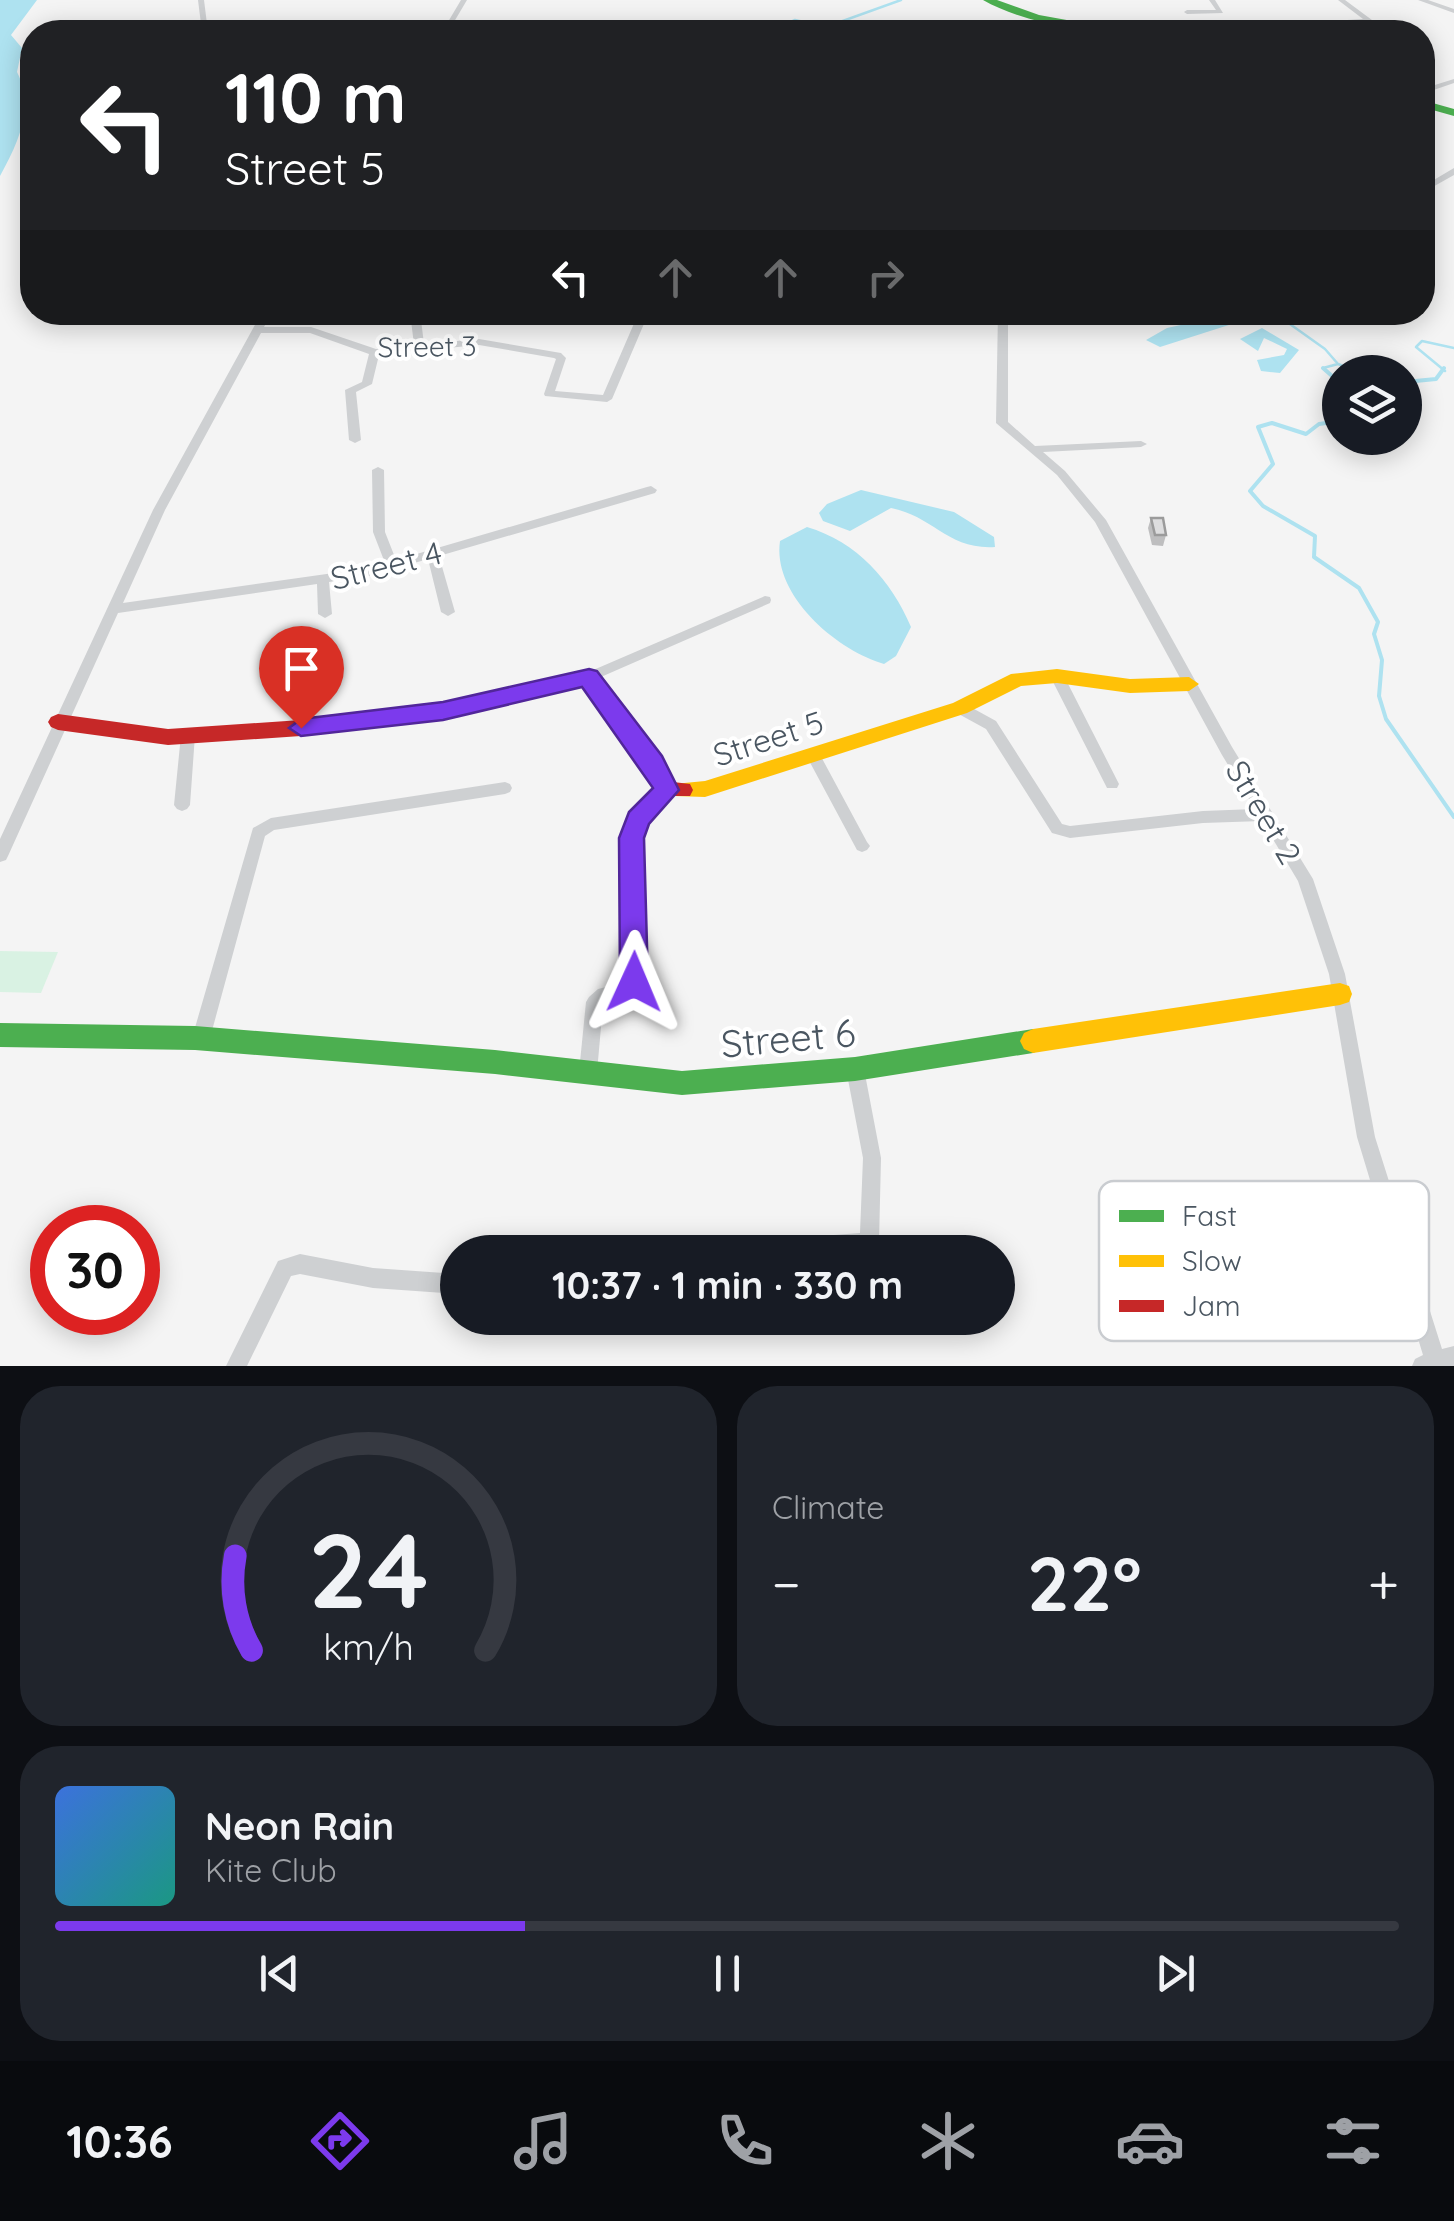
<!DOCTYPE html>
<meta charset="utf-8">
<style>
:root{--surface:#171b24;--page:#20242c;--text:#f1f3f6;--muted:#9ea1a6;--line:#363941;--accent:#7c3aed}
body{margin:0;font-family:Quicksand,sans-serif;background:var(--page);color:var(--text);height:100vh;display:flex;flex-direction:column;font-size:38px;white-space:nowrap}
*{box-sizing:border-box;margin:0}
p{font-size:32px;color:var(--muted)}
.icon{flex:none;width:55px;height:55px;fill:none;stroke:currentColor;stroke-width:2;stroke-linecap:round;stroke-linejoin:round}
.map{position:relative;height:1366px;overflow:hidden}
.sheet{display:flex;flex-direction:column;gap:20px;padding:20px;background:#0d0f14;flex:1}
.sheet>*{flex:none}
.top-card{position:absolute;left:20px;top:20px;width:1415px;height:305px;border-radius:40px;box-shadow:0 5px 25px #0003;background:#202124;color:#fff;overflow:hidden}
.tools{position:absolute;left:1322px;top:355px;display:grid;gap:20px}
.tools a{display:grid;place-items:center;width:100px;height:100px;border-radius:50%;background:var(--surface);box-shadow:0 5px 25px #0003;font-size:50px}
.speed{position:absolute;left:30px;top:1205px;display:flex;gap:20px;font-size:50px;font-weight:700;text-align:center}
.speed>*{display:grid;place-content:center;width:130px;height:130px;border-radius:50%;background:var(--surface);box-shadow:0 5px 25px #0003;line-height:1}
.speed .limit{border:15px solid #d22;background:#fff;color:#111}
.pin{position:absolute;display:grid;place-items:center;width:85px;height:85px;color:#fff;margin:-102px -42px;border-radius:50% 50% 50% 0;rotate:-45deg;box-shadow:0 0 10px #0007}
.pin .icon{rotate:45deg}
.me{position:absolute;width:110px;margin:-55px;rotate:1deg;stroke-linejoin:round;filter:drop-shadow(0 0 8px #0008)}
.turn{display:flex;align-items:center;gap:35px;height:210px;padding:0 40px;font-size:45px}
.turn .icon{width:130px;height:130px;stroke-width:2.5}
.turn b{display:block;font-size:70px;line-height:85px}
.lanes{display:flex;align-items:center;height:95px;padding:0 40px;background:#0003;justify-content:center;gap:50px;direction:ltr}
.lanes .off{opacity:.35}
.big{font-size:75px;font-weight:800;line-height:1.1}
.sheet .tile{flex:1;display:flex;flex-direction:column;justify-content:center;gap:15px;min-width:0;padding:0 35px;border-radius:40px;background:var(--page)}
.sheet .dial{align-items:center;gap:0}
.dial svg{height:260px;overflow:visible;fill:none;stroke:var(--line);stroke-width:7;stroke-linecap:round;text-anchor:middle}
.dial text{fill:var(--text);stroke:none}
.song{display:flex;align-items:center;gap:30px}
.cover{width:120px;height:120px;border-radius:15px;background:linear-gradient(135deg,hsl(220 70% 55%),hsl(170 70% 35%))}
.played{height:10px;border-radius:5px;background:linear-gradient(90deg,var(--accent) 35%,var(--line) 35%)}
.keys{display:flex;justify-content:space-around;direction:ltr}
.heat{display:flex;justify-content:space-between;align-items:center;font-size:55px;direction:ltr}
.sheet .tiles{flex:1;display:grid;gap:20px;grid-template-columns:1fr 1fr}
.tile:last-child{grid-column:span 2}
.trip{position:absolute;left:440px;top:1235px;width:575px;height:100px;border-radius:50px;background:var(--surface);box-shadow:0 5px 25px #0003;font-weight:800;line-height:100px;text-align:center}
.dock{display:flex;height:160px;justify-content:space-around;align-items:center;background:#090b0e;color:var(--muted)}
.dock .icon{width:70px;height:70px}
.dock .selected{color:var(--accent)}
.dock b{font-size:45px;color:var(--text)}
.map>svg:first-child{display:block}
.green{fill:#d9f2e3}
.water{fill:#aee2f0}
.lines{fill:none;stroke-linecap:round;stroke-linejoin:round}
.stream-far1{stroke:#aee2f0;stroke-width:2.5}
.stream{stroke:#aee2f0;stroke-width:4}
.street{fill:#ced0d2;fill-rule:evenodd}
.fast{fill:#4caf50;fill-rule:evenodd}
.slow{fill:#ffc107;fill-rule:evenodd}
.jam{fill:#c62828;fill-rule:evenodd}
.wall{fill:#bebebf}
.building{fill:#ddddde;stroke:#9b9b9b;stroke-width:2.5}
.route{fill:#7c3aed;stroke:#51269a;stroke-width:2.5}
.labels{text-anchor:middle;dominant-baseline:central;stroke-width:8;stroke-linejoin:round;paint-order:stroke}
.far-street-label{font-size:28px;fill:#4a5661;stroke:#fff}
.street-label{font-size:32px;fill:#4a5661;stroke:#fff}
.near-street-label{font-size:38px;fill:#4a5661;stroke:#fff}
.key{fill:#fff;stroke:#c9ccd0;stroke-width:2.5}
.key-label{font-size:28px;fill:#4a5661}
</style>
<div class="map">
<svg width="1454" height="1366" viewBox="0 0 1454 1366">
<rect width="100%" height="100%" fill="#f4f4f4"/>
<path class="green" d="M 0,951 L 58,952 L 41,993 L 0,992 Z"/>
<path class="water" d="M 0,0 L 37,0 L 11,35 L 22,48 L 17,72 C 35,108 18,143 0,176 Z
M 1236,313 L 1257,316 L 1160,347 L 1146,340 L 1167,328 Z
M 1262,328 L 1299,350 L 1280,373 L 1261,371 L 1257,360 L 1284,355 L 1287,349 L 1264,338 L 1258,351 L 1240,339 Z
M 861,490 L 954,512 L 994,537 L 995,547 C 948,550 933,516 891,508 L 850,531 L 823,521 L 819,513 L 827,504 Z
M 807,527 C 857,542 891,580 911,627 L 896,656 L 884,664 C 836,650 772,595 780,541 Z"/>
<g class="lines">
<path class="stream-far1" d="M 769,32 L 795,20 L 826,27 L 901,0
M 1273,312 L 1325,349 L 1338,364
M 1326,371 L 1323,368 L 1338,364 L 1357,371
M 1445,371 L 1416,347 L 1422,341 L 1454,348"/>
<path class="stream" d="M 1323,368 L 1340,383
M 1350,368 L 1360,372
M 1405,382 L 1436,379 L 1444,368
M 1340,421 L 1319,424 L 1306,434 L 1272,423 L 1258,427 L 1273,464 L 1250,491 L 1263,506 L 1315,536 L 1314,557 L 1359,588 L 1378,622 L 1374,634 L 1382,660 L 1379,696 L 1386,719 L 1454,817"/>
<path class="street" d="M 198,0 L 204,0 L 208,32 L 202,32 Z
M 461,0 L 467,0 L 448,32 L 442,32 Z
M 1209,0 L 1215,0 L 1223,13 L 1187,14 L 1184,12 L 1187,10 L 1216,10 Z
M 1338,0 L 1345,0 L 1376,23 L 1373,25 L 1369,23 L 1314,25 L 1316,22 L 1363,19 Z
M 1418,0 L 1428,0 L 1454,9 L 1454,13 Z
M 1454,79 L 1454,83 L 1422,94 L 1422,89 Z
M 1454,168 L 1454,175 L 1422,193 L 1422,187 Z
M 262,312 L 272,312 L 264,327 L 311,327 L 376,349 L 414,345 L 410,312 L 420,312 L 424,344 L 479,339 L 561,353 L 566,358 L 555,391 L 603,395 L 639,312 L 649,312 L 612,399 L 607,402 L 545,396 L 544,394 L 556,359 L 554,358 L 479,345 L 425,350 L 420,353 L 416,351 L 379,355 L 372,384 L 356,392 L 361,440 L 355,443 L 349,440 L 345,390 L 362,382 L 369,354 L 310,333 L 261,333 L 165,510 L 123,603 L 369,568 L 385,563 L 373,532 L 372,470 L 378,467 L 384,470 L 385,532 L 396,560 L 647,487 L 651,486 L 657,490 L 655,493 L 439,556 L 455,612 L 448,616 L 441,612 L 428,559 L 370,576 L 329,582 L 332,614 L 325,618 L 318,614 L 317,584 L 118,613 L 8,856 L 6,860 L 0,862 L 0,839 L 153,510 Z
M 998,312 L 1008,312 L 1008,422 L 1035,446 L 1141,441 L 1147,444 L 1141,447 L 1043,452 L 1065,471 L 1106,520 L 1232,747 L 1313,879 L 1345,974 L 1375,1137 L 1442,1349 L 1454,1346 L 1454,1366 L 1412,1366 L 1415,1359 L 1423,1355 L 1357,1137 L 1329,974 L 1298,881 L 1262,821 L 1203,823 L 1070,838 L 1052,833 L 986,729 L 955,712 L 953,708 L 960,703 L 965,704 L 996,721 L 1062,824 L 1070,826 L 1203,811 L 1255,809 L 1222,755 L 1095,522 L 1057,475 L 996,423 Z
M 765,596 L 770,597 L 771,600 L 770,603 L 594,680 L 584,680 L 582,677 L 584,674 Z
M 1057,671 L 1064,676 L 1119,784 L 1117,788 L 1107,788 L 1105,784 L 1050,676 Z
M 188,730 L 193,731 L 195,735 L 190,805 L 187,809 L 182,811 L 177,809 L 174,805 L 181,735 L 183,731 Z
M 813,749 L 818,751 L 867,842 L 870,846 L 867,850 L 862,852 L 857,850 L 806,755 L 808,751 Z
M 505,782 L 510,784 L 512,788 L 510,792 L 505,794 L 274,830 L 265,836 L 210,1038 L 207,1044 L 201,1046 L 195,1044 L 192,1038 L 253,828 L 271,818 Z
M 666,784 L 671,786 L 673,790 L 645,822 L 640,838 L 644,972 L 633,994 L 609,1001 L 603,1005 L 597,1072 L 594,1078 L 588,1080 L 582,1078 L 579,1072 L 586,1002 L 589,997 L 598,989 L 622,983 L 628,971 L 624,838 L 633,815 L 661,786 Z
M 855,1061 L 861,1063 L 864,1069 L 881,1158 L 879,1242 L 876,1249 L 860,1252 L 733,1252 L 736,1245 L 743,1242 L 860,1233 L 863,1158 L 846,1069 L 849,1063 Z
M 300,1254 L 373,1268 L 458,1274 L 458,1294 L 373,1288 L 300,1274 L 291,1276 L 247,1366 L 226,1366 L 278,1261 Z"/>
<path class="fast" d="M 983,0 L 997,0 L 1039,15 L 1133,32 C 1090,35 1021,22 983,0 Z
M 1422,100 L 1454,109 L 1454,116 L 1422,107 Z
M 0,1023 L 195,1026 L 495,1050 L 682,1071 L 855,1057 L 1033,1029 L 1042,1033 L 1046,1041 L 1042,1049 L 1033,1053 L 855,1081 L 682,1095 L 495,1074 L 195,1050 L 0,1047 Z"/>
<path class="slow" d="M 1057,669 L 1130,679 L 1189,677 L 1199,684 L 1189,691 L 1130,693 L 1057,683 L 1021,686 L 967,713 L 705,797 L 674,796 L 671,790 L 674,784 L 705,781 L 953,703 L 1011,674 Z
M 1340,983 L 1349,986 L 1352,994 L 1349,1002 L 1340,1005 L 1033,1053 L 1024,1049 L 1020,1041 L 1024,1033 L 1033,1029 Z"/>
<path class="jam" d="M 589,670 L 596,672 C 617,712 653,741 673,782 L 690,784 L 693,790 L 690,796 L 658,796 L 645,767 L 583,686 L 443,719 L 301,736 L 168,745 L 58,730 L 51,727 L 48,722 L 51,717 L 58,714 L 168,729 L 301,720 L 443,703 Z"/>
</g>
<path class="wall" d="M 1151,518 L 1166,535 L 1163,546 L 1152,545 L 1148,528 Z"/>
<path class="building" d="M 1151,518 L 1163,518 L 1166,535 L 1155,535 Z"/>
<path class="route" d="M 589,669 L 597,671 L 662,756 L 679,790 L 649,824 L 644,838 L 648,982 L 644,991 L 634,994 L 624,991 L 620,982 L 619,838 L 629,812 L 653,788 L 582,687 L 443,720 L 301,736 L 289,728 L 301,719 L 443,702 Z"/>
<g class="labels">
<g class="far-street-label">
<text transform="translate(427 346) rotate(-1)">Street 3</text>
</g>
<g class="street-label">
<text transform="translate(386 565) rotate(-14)">Street 4</text>
<text transform="translate(768 738) rotate(-18)">Street 5</text>
<text transform="translate(1264 812) rotate(59)">Street 2</text>
</g>
<g class="near-street-label">
<text transform="translate(788 1038) rotate(-5)">Street 6</text>
</g>
</g>
<rect x="1099" y="1181" width="330" height="160" rx="15" class="key"/>
<rect x="1119" y="1210" width="45" height="12" fill="#4caf50"/>
<rect x="1119" y="1255" width="45" height="12" fill="#ffc107"/>
<rect x="1119" y="1300" width="45" height="12" fill="#c62828"/>
<g class="key-label">
<text x="1182" y="1226">Fast</text>
<text x="1182" y="1271">Slow</text>
<text x="1182" y="1316">Jam</text>
</g>
</svg>
<div class="tools">
<a><svg class="icon" aria-label="layers" viewBox="0 0 24 24"><path d="M12 4l9 5-9 5-9-5zM3 14l9 5 9-5"/></svg></a>
</div>
<div class="speed"><div class="limit">30</div></div>
<div class="pin" style="left:301px;top:728px;background:#d93025"><svg class="icon" aria-label="arrive" viewBox="0 0 24 24"><path d="M6 21V4h12l-3 4 3 4H6"/></svg></div>
<svg class="me" style="left:634px;top:982px" viewBox="-20 -20 40 40"><path d="M0-17L14 15 0 8-14 15z" fill="#7c3aed" stroke="#fff" stroke-width="4"/></svg>
<div class="trip">10:37 · 1 min · 330 m</div>
<div class="top-card">
<div class="turn"><svg class="icon" aria-label="left" viewBox="0 0 24 24"><path d="M17 20v-9H6M10 6l-5 5 5 5"/></svg><div><b>110 m</b>Street 5</div></div>
<div class="lanes"><svg class="icon" aria-label="left" viewBox="0 0 24 24"><path d="M17 20v-9H6M10 6l-5 5 5 5"/></svg><svg class="icon off" aria-label="ahead" viewBox="0 0 24 24"><path d="M12 20V5M6 11l6-6 6 6"/></svg><svg class="icon off" aria-label="ahead" viewBox="0 0 24 24"><path d="M12 20V5M6 11l6-6 6 6"/></svg><svg class="icon off" aria-label="right" viewBox="0 0 24 24"><path d="M7 20v-9h11M14 6l5 5-5 5"/></svg></div>
</div>
</div>
<section class="sheet">
<div class="tiles">
<div class="tile dial"><svg viewBox="0 0 100 80">
<path d="M14 69A42 42 0 1 1 86 69"/>
<path d="M14 69A42 42 0 0 1 9 40" stroke="#7c3aed"/>
<text x="50" y="56" font-size="32" font-weight="700">24</text>
<text x="50" y="72" font-size="11">km/h</text>
</svg></div>
<div class="tile"><p>Climate</p>
<div class="heat"><a>−</a><b class="big">22°</b><a>+</a></div>
</div>
<div class="tile">
<div class="song"><i class="cover"></i><div><b>Neon Rain</b><p>Kite Club</p></div></div>
<div class="played"></div>
<div class="keys"><svg class="icon" aria-label="previous" viewBox="0 0 24 24"><path d="M18 5L8 12l10 7zM5 5v14"/></svg><svg class="icon" aria-label="pause" viewBox="0 0 24 24"><path d="M8 5v14M16 5v14"/></svg><svg class="icon" aria-label="next" viewBox="0 0 24 24"><path d="M6 5l10 7-10 7zM19 5v14"/></svg></div>
</div>
</div>
</section>
<nav class="dock">
<b>10:36</b>
<svg class="icon selected" aria-label="directions" viewBox="0 0 24 24"><path d="M12 3l9 9-9 9-9-9zM9 14v-3h6M13 9l2 2-2 2"/></svg>
<svg class="icon" aria-label="music" viewBox="0 0 24 24"><path d="M9 18V5l10-2v13"/><circle cx="6" cy="18" r="3"/><circle cx="16" cy="16" r="3"/></svg>
<svg class="icon" aria-label="phone" viewBox="0 0 24 24"><path d="M5 4h4l2 5-3 2q2 4 5 5l2-3 5 2v4C11 20 4 13 5 4z"/></svg>
<svg class="icon" aria-label="climate" viewBox="0 0 24 24"><path d="M12 3v18M4 7l16 10M4 17L20 7"/></svg>
<svg class="icon" aria-label="car" viewBox="0 0 24 24"><path d="M5 17H2v-5l4-1 3-4h7l3 4 3 1v5h-3M9 17h6M6 11h13"/><circle cx="7" cy="17" r="2"/><circle cx="17" cy="17" r="2"/></svg>
<svg class="icon" aria-label="filters" viewBox="0 0 24 24"><path d="M4 7h16M4 17h16"/><circle cx="9" cy="7" r="2"/><circle cx="15" cy="17" r="2"/></svg>
</nav>
